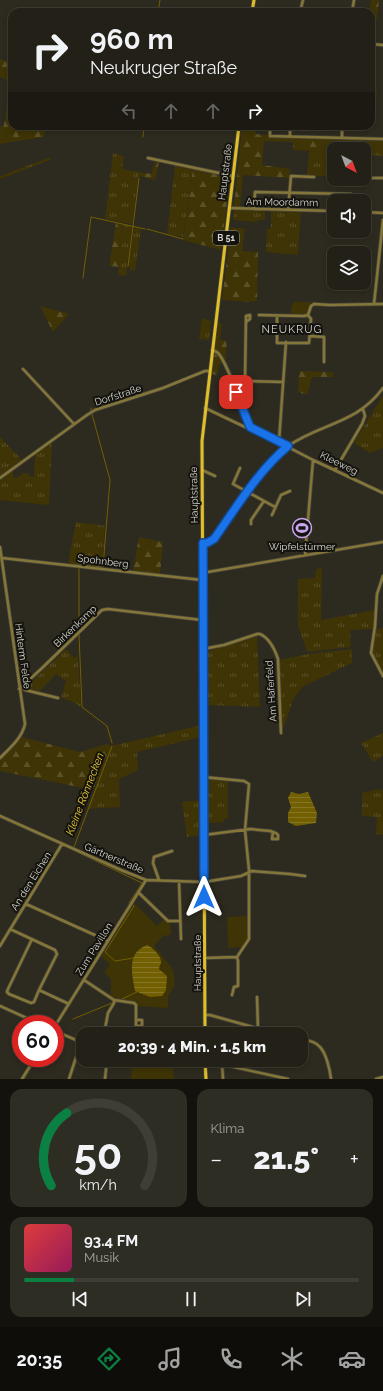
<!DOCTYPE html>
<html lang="de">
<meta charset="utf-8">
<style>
:root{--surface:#222017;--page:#2e2d24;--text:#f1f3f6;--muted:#a2a3a1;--line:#3f3e36;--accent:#0b8043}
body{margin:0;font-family:Raleway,sans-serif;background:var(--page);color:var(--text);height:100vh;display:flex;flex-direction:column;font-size:15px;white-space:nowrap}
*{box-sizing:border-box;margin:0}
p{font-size:13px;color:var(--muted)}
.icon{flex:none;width:22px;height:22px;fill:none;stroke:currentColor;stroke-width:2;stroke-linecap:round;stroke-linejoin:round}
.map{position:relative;height:1079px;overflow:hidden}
.sheet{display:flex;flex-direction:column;gap:10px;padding:10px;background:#13120d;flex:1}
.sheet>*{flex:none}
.top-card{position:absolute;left:8px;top:8px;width:367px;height:122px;border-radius:12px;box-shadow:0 2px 6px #0003,0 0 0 1px var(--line);background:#222017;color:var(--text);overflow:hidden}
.needle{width:26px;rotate:139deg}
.fabs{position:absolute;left:327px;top:142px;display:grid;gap:8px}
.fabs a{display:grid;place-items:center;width:44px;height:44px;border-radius:8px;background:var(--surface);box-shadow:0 2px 6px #0003,0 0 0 1px var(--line);font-size:20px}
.speed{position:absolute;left:12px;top:1015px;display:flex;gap:8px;font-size:20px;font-weight:700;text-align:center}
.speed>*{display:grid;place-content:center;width:52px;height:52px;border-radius:50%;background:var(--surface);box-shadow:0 2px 6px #0003,0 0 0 1px var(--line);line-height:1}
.speed .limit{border:6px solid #d22;background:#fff;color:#111}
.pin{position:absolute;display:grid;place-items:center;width:34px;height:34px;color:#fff;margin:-17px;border-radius:8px;box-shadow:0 2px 6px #0006}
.me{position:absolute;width:44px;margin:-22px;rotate:0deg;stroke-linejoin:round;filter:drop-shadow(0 0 3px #0008)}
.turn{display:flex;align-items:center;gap:14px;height:84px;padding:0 16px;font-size:18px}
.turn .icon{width:52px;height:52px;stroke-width:2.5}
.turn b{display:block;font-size:28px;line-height:34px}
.lanes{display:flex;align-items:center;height:38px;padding:0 16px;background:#0003;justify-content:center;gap:20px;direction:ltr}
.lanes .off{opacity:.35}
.big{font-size:30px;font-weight:800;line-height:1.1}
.sheet .tile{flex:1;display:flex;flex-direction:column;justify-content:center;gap:6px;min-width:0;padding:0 14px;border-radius:12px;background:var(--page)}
.sheet .dial{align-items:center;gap:0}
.dial svg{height:104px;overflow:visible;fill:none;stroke:var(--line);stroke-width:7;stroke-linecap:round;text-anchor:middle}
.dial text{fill:var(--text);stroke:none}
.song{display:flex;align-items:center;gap:12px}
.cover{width:48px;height:48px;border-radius:6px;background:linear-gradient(135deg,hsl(0 70% 55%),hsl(330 70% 35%))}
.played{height:4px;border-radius:2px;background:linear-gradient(90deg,var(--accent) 15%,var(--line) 15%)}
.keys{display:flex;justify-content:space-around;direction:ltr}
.heat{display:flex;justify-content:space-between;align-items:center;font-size:22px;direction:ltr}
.sheet .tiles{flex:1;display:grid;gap:10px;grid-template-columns:1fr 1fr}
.tile:last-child{grid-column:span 2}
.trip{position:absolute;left:76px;top:1027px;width:232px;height:40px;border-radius:12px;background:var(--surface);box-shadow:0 2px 6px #0003,0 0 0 1px var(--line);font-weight:800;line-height:40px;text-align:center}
.tab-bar{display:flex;height:64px;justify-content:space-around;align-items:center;background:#0e0d09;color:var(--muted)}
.tab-bar .icon{width:28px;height:28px}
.tab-bar .selected{color:var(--accent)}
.tab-bar b{font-size:18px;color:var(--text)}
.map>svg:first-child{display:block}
.grass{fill:url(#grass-tufts)}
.forest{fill:url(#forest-firs)}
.park{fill:#3f3405}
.water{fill:url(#water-rules)}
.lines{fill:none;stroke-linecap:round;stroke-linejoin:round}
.stream{stroke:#725f02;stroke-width:1}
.minor-casing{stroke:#48463b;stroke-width:4}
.major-casing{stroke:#48463b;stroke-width:4.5}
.minor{stroke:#847538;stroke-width:2.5}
.major{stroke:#e0be27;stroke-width:3}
.route-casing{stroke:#114b97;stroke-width:10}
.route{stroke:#1a73e8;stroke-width:7}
.labels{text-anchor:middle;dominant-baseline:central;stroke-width:4;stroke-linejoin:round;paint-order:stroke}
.shield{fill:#14130e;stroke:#9d9c95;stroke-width:1}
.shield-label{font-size:9px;font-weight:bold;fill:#d8d6cf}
.street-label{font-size:10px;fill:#d8d6cf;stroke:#14130e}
.poi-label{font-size:10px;fill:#d8d6cf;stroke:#14130e}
.neighbourhood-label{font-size:11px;letter-spacing:1px;fill:#d8d6cf;stroke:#14130e}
.water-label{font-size:11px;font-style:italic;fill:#e7c638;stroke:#14130e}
</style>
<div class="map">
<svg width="383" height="1079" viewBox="0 0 383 1079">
<defs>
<pattern id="grass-tufts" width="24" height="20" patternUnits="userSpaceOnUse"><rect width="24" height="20" fill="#3f3405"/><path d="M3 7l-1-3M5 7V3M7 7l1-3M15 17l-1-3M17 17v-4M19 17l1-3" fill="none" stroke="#5a5128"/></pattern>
<pattern id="forest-firs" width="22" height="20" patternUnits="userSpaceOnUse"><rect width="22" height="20" fill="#3f3405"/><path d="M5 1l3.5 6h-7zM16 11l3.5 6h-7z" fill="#5a5128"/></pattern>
<pattern id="water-rules" width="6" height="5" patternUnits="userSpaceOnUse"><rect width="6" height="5" fill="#725f02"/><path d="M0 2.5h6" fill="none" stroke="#857526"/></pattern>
</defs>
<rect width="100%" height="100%" fill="#2d2a1f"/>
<path class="grass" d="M 0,126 L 4,127 L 3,131 L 11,142 L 0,144 Z
M 359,139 L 383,139 L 383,156 L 370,155 L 367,177 L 364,177 L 364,149 L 359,149 Z
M 309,151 L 334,152 L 334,176 L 307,176 Z
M 113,153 L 124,156 L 122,169 L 139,172 L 132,224 L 105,219 Z
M 51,157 L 50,160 L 0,179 L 0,176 Z
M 175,166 L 193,169 L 183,237 L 167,234 Z
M 234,210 L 265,210 L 265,220 L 258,220 L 257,222 L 233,220 Z
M 271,211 L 301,211 L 298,255 L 266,252 L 267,229 L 271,228 Z
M 124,224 L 132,226 L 126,276 L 118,275 Z
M 134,227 L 141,229 L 135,271 L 130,270 L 130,267 L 128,266 Z
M 202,318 L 211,321 L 209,340 L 199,339 Z
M 383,395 L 383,448 L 370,453 L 354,443 Z
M 0,437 L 22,460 L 0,476 Z
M 52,442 L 49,505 L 0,500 L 0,480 L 12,470 L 14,478 L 19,477 L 23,473 L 28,473 L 29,476 L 34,477 L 35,454 Z
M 76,522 L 105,526 L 102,567 L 68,564 Z
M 322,568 L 321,620 L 375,610 L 373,629 L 350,630 L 351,647 L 307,652 L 298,625 L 298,579 L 315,578 L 316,569 Z
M 383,628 L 383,675 L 372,652 L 375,629 Z
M 257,636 L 260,707 L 206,705 L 205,652 Z
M 66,649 L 74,658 L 78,656 L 81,707 L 73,702 L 61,698 L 66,681 L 56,674 L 38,693 L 27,690 L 25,688 Z
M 352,649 L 352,663 L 302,687 L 293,700 L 284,727 L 282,729 L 279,660 L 308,654 Z
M 202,725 L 201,737 L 137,752 L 138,770 L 119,779 L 120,807 L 87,809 L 111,746 Z
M 383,733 L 383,756 L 373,762 L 361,743 Z
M 207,778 L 228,780 L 228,819 L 224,819 L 224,822 L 207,823 Z
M 379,789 L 383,790 L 383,835 L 376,834 L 377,817 L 362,816 L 362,793 Z
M 202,800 L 202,835 L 187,837 L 182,802 Z"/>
<path class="forest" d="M 371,0 L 379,0 L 377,20 L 371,19 L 371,12 L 369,12 Z
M 0,59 L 12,62 L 12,126 L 46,126 L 44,137 L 11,142 L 3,130 L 11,82 L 0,77 Z
M 371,89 L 377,89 L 375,110 L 371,110 Z
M 242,126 L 256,126 L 256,134 L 269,135 L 269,137 L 359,139 L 359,149 L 334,149 L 334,152 L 293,150 L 293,142 L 264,141 L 262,165 L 290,169 L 289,178 L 243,175 L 240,207 L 234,207 Z
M 155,162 L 159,162 L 155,180 L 138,176 L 139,172 L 151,174 Z
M 193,169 L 230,178 L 221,250 L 183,240 Z
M 116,223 L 124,224 L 119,267 L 109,266 Z
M 231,227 L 245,229 L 242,251 L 258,252 L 257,301 L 247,302 L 222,300 Z
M 40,306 L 69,314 L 53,332 Z
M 218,322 L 222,324 L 220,340 L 227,341 L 225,363 L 221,355 L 215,350 Z
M 215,352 L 220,357 L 223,364 L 219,364 L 217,375 L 212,374 Z
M 299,371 L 333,372 L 333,377 L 312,377 L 307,395 L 298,392 Z
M 139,537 L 163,542 L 160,575 L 133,571 Z
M 22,737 L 80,752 L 107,744 L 111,746 L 93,790 L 0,771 L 0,760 Z"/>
<path class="park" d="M 294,302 L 311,302 L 308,313 L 305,315 L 291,314 L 291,307 Z
M 134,903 L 157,926 L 164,919 L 170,922 L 171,935 L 163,936 L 154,946 L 172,968 L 174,976 L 175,985 L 168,996 L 168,1008 L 137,1006 L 137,1003 L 117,1000 L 110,995 L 111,993 L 111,979 L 104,973 L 110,964 L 101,957 Z
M 248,916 L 248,940 L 243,947 L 228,948 L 227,917 Z
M 132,1063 L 171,1064 L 173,1065 L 174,1079 L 131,1079 Z"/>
<path class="water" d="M 291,792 L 299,794 L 308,792 L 317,813 L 316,823 L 296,826 L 288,822 L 288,813 L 291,807 L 288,798 Z
M 147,945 C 152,947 162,956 161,963 C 160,965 159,967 159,969 L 167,976 L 166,990 L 162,996 L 150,997 L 135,991 C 132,974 126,953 147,945 Z"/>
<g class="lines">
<path class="stream" d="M 158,12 L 160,0
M 143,137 L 144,126
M 147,229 L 183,239
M 128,266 L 139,178
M 83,278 L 91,217 L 145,229
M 91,408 L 91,410
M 79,565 L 103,567 L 110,480 L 92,414
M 79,568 L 79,629
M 79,634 L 82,707 L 107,726 L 112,743
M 74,847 L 112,746
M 73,850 L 142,883 L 129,903
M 133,905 L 134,906 L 105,952 L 115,961 L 134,958
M 122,999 L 137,992
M 73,1019 L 112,1003
M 24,1079 L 37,1058"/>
<g class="minor-casing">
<path id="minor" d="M 300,12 L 303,0
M 352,12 L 354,0
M 371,44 L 383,45
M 270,126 L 270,136 L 383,139
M 290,126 L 290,136
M 342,138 L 342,126
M 148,158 L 233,176
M 364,178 L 383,178
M 229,208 L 334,211
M 254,209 L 255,192 L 351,194 L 351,201
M 288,210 L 291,176 L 314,177
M 364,212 L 383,213
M 374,304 L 383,220
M 259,315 L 304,316 L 308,315 L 311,306 L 314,304 L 330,305 L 383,304
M 277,316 L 277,343 L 309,343 L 311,319 L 308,315
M 246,322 L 250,319 L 250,315 L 246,316 L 245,381 L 283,382
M 310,336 L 324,337 L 324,362
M 212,350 C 215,351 216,351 218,353 C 228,363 243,411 250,427
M 23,369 L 74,424
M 205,408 L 245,427 L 253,429 L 313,460 L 383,493
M 279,441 L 286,342
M 240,468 L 233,484 L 275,507
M 202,470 L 215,476
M 335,470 L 362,424 L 365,416 L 363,409
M 0,478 L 87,415 L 95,410 L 163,388 L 205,371 L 210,371
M 272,515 L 281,495 L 290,491
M 251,524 L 251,520 L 264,501
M 203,543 L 207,543 L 214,539 C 223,526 233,512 242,499 C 256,480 269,460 288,446 C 321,423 357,424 383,388
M 0,547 L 25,724 C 22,738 10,748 0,758
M 305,555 L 313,460
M 2,558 L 202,580
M 202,573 L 383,542
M 383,576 L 377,594 L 375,626 L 371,653 L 383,676
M 203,649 L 224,645 L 257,634 L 260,634 C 269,638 275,650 278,659 L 281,733
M 23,687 L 25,690 L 58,698
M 19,689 L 40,670 L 102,610 L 108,609 L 202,620
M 203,777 L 244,781 L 249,784 L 245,830 L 249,870 L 249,939 L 237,957
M 0,816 L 121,870 L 146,880 L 204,882 L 241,876 L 252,871 L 290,874 L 305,876
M 204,835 L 250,829 L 270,831 C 273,832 276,832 278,835 L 278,839 L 272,839 L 273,832
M 159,880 L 153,863 L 154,857 L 172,851
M 179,881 L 181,939
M 139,893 L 168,921 L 180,921
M 26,904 L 108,941
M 10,929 L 55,950 L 57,954 L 39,990 L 69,1004
M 32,939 L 8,989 L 7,992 L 9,994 L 31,1003 L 34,1002 L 39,990
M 0,946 L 62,844
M 205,958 L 237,957
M 84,980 L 114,1000 L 114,1003 L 108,1013 L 104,1034
M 232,995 L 234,987 L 238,986 L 238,961 L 237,957
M 257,997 L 258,1028
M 114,1000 L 134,1003 L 136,1005 L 136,1026 L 142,1026 L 142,1020 L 136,1020
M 0,1006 L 40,1024
M 205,1015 L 210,1015 L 278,1034
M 55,1026 L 146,880
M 55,1031 L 83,1043
M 301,1039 C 307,1040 315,1041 319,1046 C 326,1052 330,1070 331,1079
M 123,1060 L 211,1062 L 288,1079
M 222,1064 L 223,1079
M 22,1079 L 35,1058
M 69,1079 L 81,1042
M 105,1079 L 107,1060
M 376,1079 L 383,1077"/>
</g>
<g class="major-casing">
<path id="major" d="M 252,12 L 254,0
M 205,1034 L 202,441 L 239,126
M 205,1060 L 206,1079"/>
</g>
<use href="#minor" class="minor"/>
<use href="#major" class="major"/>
</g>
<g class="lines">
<g class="route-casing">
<path id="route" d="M 204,897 L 203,543 L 207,543 L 214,539 C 236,508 258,471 288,446 L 250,427 L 236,392"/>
</g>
<use href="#route" class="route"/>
</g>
<defs>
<g id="stadium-ring" transform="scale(1)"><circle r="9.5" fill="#14130e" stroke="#c8a6ef" stroke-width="1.5"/><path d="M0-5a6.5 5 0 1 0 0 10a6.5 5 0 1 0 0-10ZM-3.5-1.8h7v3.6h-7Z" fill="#c8a6ef"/></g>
</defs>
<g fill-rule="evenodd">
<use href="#stadium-ring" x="302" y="528"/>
</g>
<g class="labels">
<rect class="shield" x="213" y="231" width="26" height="14" rx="3"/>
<g class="shield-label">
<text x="226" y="238">B 51</text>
</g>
<g class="street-label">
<text transform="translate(225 172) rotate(-83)">Hauptstraße</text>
<text transform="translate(282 202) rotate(1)">Am Moordamm</text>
<text transform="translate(118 395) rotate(-18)">Dorfstraße</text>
<text transform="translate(339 463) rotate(26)">Kleeweg</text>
<text transform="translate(194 495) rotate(-91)">Hauptstraße</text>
<text transform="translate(103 561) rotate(7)">Spohnberg</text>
<text transform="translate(75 626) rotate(-44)">Birkenkamp</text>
<text transform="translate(23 656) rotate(82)">Hinterm Felde</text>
<text transform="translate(271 691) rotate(-94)">Am Haferfeld</text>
<text transform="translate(114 858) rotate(23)">Gärtnerstraße</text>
<text transform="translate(31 881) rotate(-58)">An den Eichen</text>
<text transform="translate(94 949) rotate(-58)">Zum Pavillon</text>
<text transform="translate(197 963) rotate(-90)">Hauptstraße</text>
</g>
<g class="poi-label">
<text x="302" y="546">Wipfelstürmer</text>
</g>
<g class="neighbourhood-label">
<text x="292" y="329">NEUKRUG</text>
</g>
<g class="water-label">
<text transform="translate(85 794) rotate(-69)">Kleine Rönnecken</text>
</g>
</g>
</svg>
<div class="fabs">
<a><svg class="needle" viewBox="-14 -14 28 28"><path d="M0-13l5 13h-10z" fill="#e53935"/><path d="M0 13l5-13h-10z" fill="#a2a3a1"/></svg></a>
<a><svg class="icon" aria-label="sound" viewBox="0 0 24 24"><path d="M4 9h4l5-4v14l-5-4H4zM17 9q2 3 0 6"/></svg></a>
<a><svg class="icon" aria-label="layers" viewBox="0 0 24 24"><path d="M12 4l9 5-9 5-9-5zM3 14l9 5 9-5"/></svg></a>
</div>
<div class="speed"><div class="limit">60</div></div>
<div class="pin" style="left:236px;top:392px;background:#d93025"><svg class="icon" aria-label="arrive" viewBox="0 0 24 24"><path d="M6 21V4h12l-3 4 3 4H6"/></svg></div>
<svg class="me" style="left:204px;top:897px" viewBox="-20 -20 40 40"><path d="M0-17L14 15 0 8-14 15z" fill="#1a73e8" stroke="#fff" stroke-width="4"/></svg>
<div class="trip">20:39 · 4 Min. · 1.5 km</div>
<div class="top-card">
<div class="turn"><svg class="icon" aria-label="right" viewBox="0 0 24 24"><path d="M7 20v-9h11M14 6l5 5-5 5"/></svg><div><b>960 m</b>Neukruger Straße</div></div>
<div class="lanes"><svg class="icon off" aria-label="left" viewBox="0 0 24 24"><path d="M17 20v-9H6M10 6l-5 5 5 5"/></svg><svg class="icon off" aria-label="ahead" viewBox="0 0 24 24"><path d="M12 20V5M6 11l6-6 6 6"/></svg><svg class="icon off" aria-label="ahead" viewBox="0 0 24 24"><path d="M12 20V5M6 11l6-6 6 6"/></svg><svg class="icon" aria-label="right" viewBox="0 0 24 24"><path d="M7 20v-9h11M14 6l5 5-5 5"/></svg></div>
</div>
</div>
<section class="sheet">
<div class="tiles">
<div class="tile dial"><svg viewBox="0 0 100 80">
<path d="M14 69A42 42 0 1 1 86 69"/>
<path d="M14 69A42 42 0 0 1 26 13" stroke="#0b8043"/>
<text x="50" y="56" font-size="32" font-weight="700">50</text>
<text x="50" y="72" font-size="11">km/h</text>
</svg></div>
<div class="tile"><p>Klima</p>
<div class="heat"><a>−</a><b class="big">21.5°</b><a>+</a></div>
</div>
<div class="tile">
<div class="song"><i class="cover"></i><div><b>93.4 FM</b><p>Musik</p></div></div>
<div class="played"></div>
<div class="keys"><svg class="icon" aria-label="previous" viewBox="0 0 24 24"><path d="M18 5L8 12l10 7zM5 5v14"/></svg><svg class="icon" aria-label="pause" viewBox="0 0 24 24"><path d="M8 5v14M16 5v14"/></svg><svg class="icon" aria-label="next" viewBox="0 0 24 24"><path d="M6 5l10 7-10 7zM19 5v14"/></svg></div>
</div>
</div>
</section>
<nav class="tab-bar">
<b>20:35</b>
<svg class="icon selected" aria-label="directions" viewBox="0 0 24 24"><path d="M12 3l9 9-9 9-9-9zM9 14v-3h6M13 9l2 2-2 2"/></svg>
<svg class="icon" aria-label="music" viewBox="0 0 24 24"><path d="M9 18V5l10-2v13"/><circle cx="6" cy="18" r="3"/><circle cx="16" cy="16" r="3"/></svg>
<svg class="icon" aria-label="phone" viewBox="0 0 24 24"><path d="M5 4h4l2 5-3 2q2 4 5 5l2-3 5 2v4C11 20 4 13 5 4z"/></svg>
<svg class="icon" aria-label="climate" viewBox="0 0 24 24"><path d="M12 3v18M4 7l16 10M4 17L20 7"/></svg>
<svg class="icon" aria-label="car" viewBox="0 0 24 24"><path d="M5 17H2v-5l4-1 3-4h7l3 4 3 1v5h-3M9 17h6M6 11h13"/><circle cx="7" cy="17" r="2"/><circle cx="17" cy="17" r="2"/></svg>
</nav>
